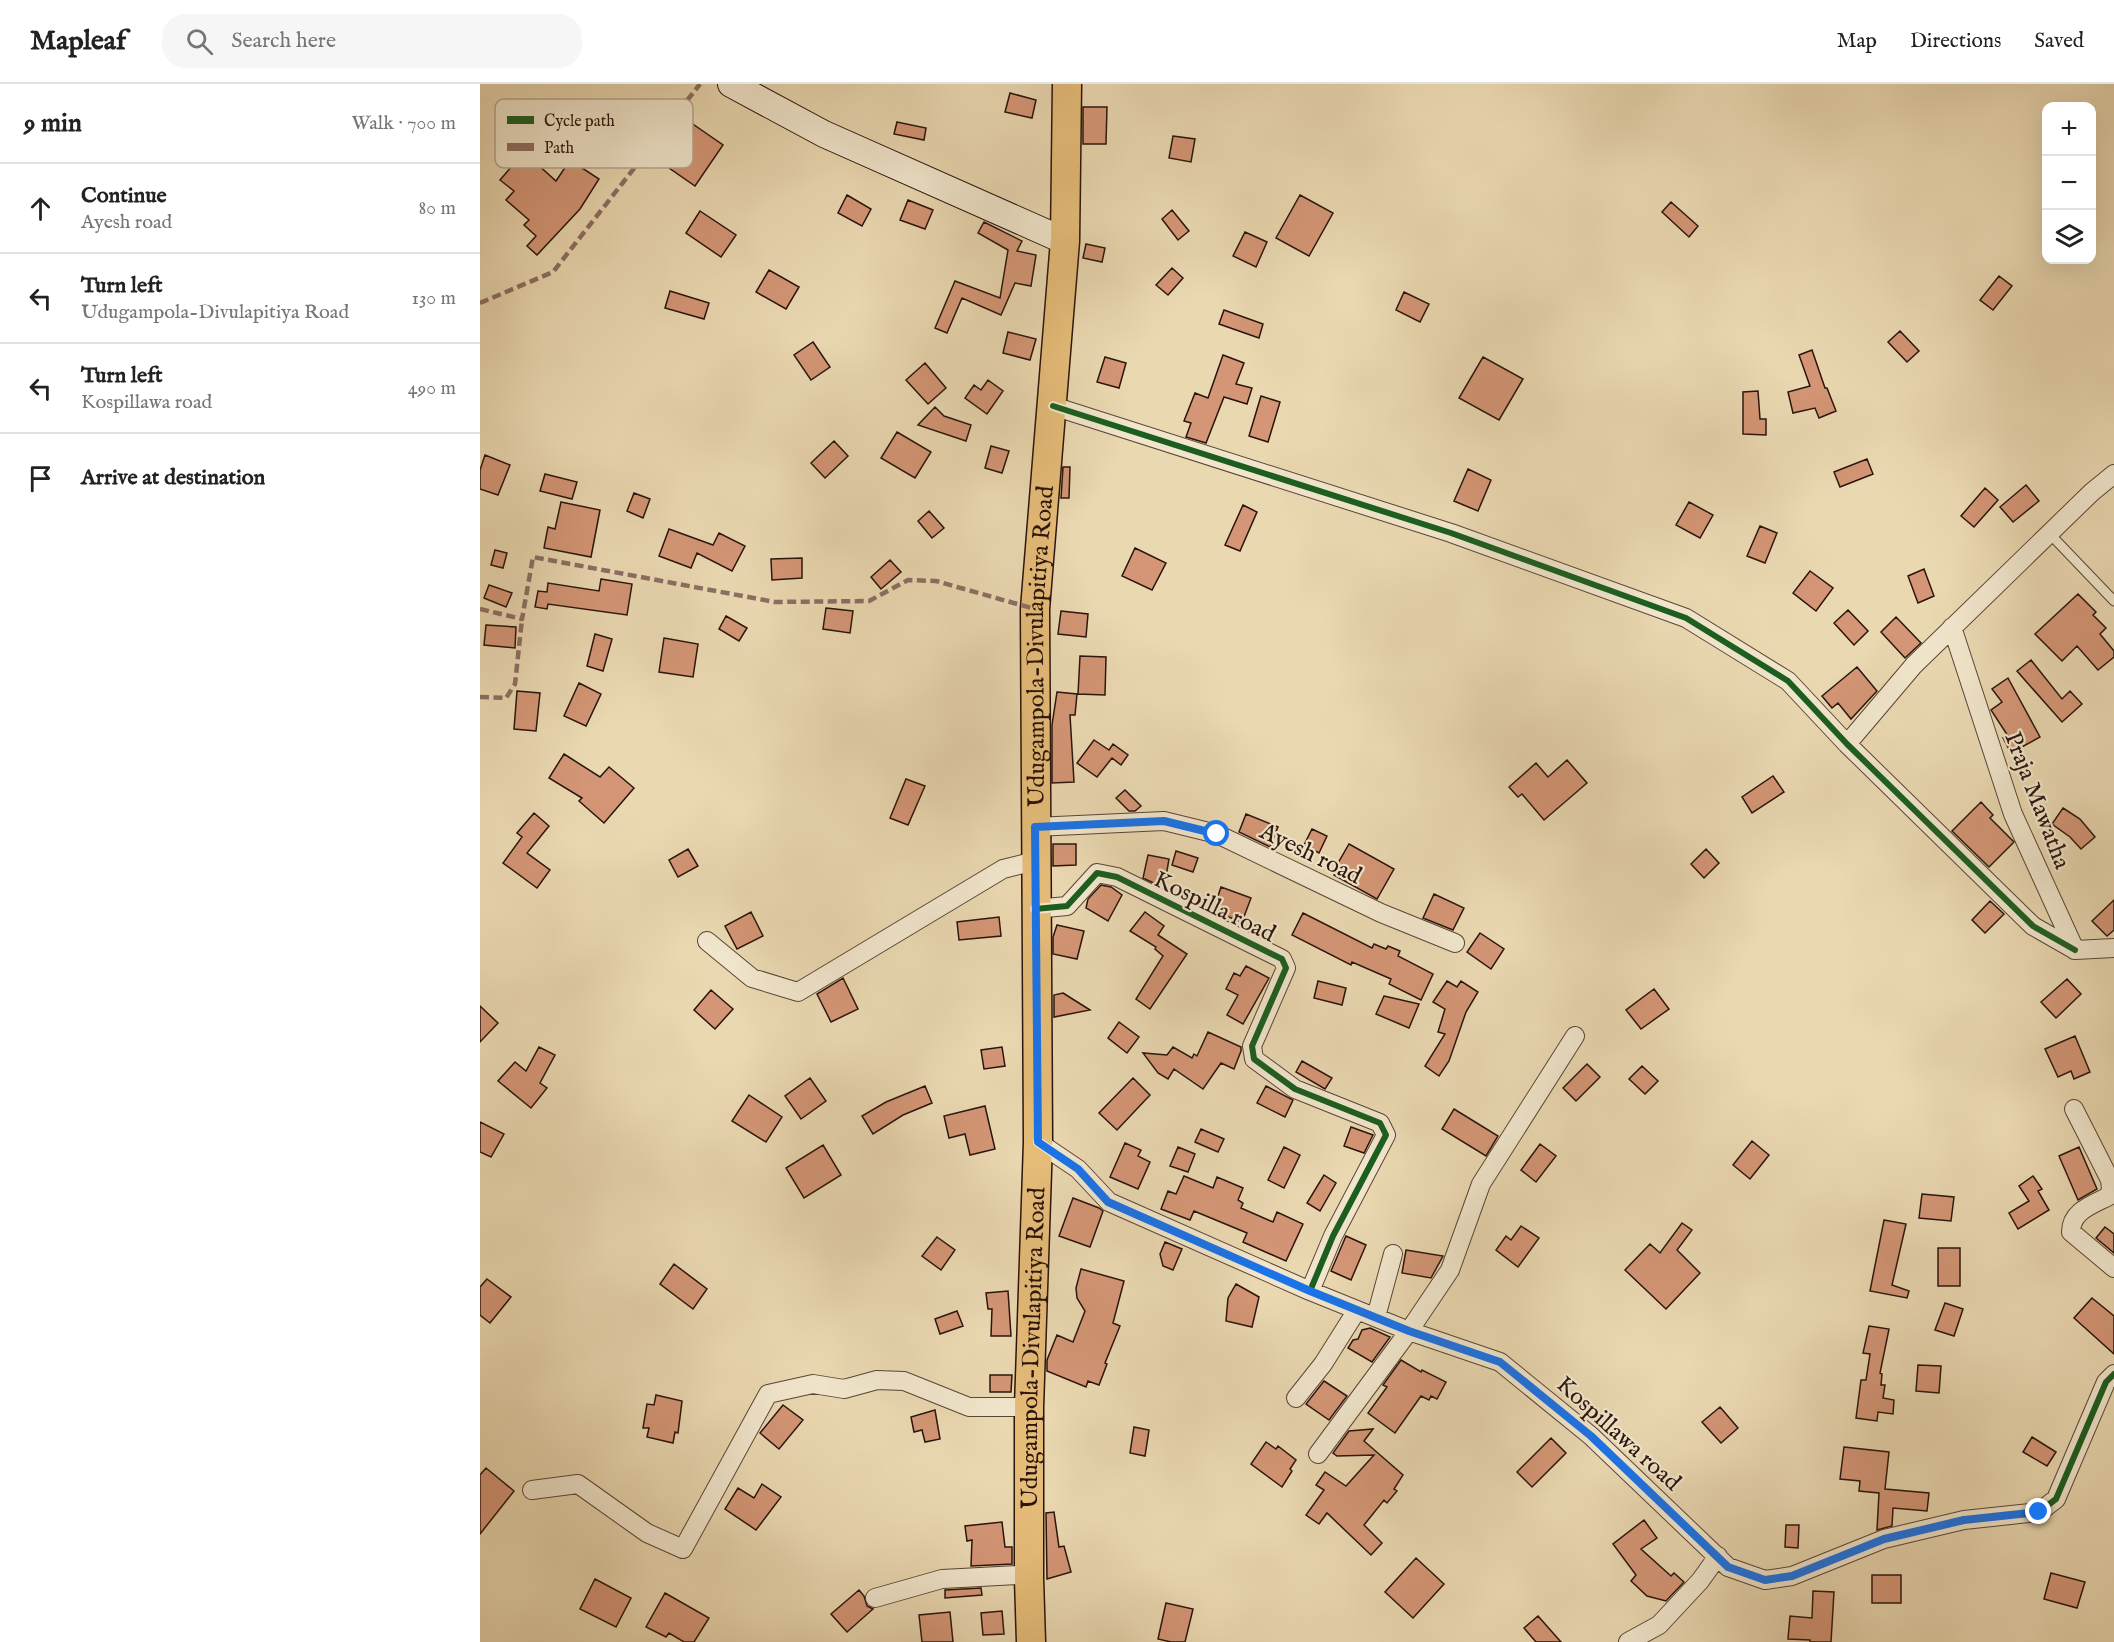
<!DOCTYPE html>
<html lang="en">
<head>
<meta charset="utf-8">
<style>
	:root { --surface:#fff; --page:#f6f6f6; --text:#222; --muted:#767676; --line:#e0e0e0 }
	body { margin:0; font-family:"IM FELL English",serif; background:var(--page); color:var(--text) }
	.controls { position:absolute; right:18px; top:18px; display:grid; overflow:hidden; border-radius:12px; box-shadow:0 6px 24px #0002 }
	.controls button { width:54px; height:54px; display:grid; place-items:center; padding:0; border:0; border-bottom:2px solid var(--line); background:var(--surface); color:var(--text); font:30px sans-serif }
	.stop { position:absolute; width:18px; height:18px; margin:-14px; border:4px solid #1a73e8; border-radius:50%; background:#fff }
	.stop.end { background:#1a73e8; border-color:#fff; box-shadow:0 2px 6px #0008 }
	.list { margin:0; padding:0; list-style:none }
	h2 { display:flex; justify-content:space-between; align-items:center; height:78px; margin:0; padding:0 24px; font-size:26px }
	h2 small { font-size:20px; font-weight:400; color:var(--muted) }
	.list li { display:grid; grid-template-columns:39px 1fr auto; gap:18px; align-items:center; box-sizing:border-box; height:90px; padding:0 24px; border-top:2px solid var(--line) }
	.list b { display:block; font-size:22px; white-space:nowrap }
	.list p { margin:0; font-size:20px; white-space:nowrap; color:var(--muted) }
	.list em { font-size:20px; font-style:normal; color:var(--muted) }
	.icon { flex:none; width:33px; height:33px; fill:none; stroke:currentColor; stroke-width:2; stroke-linecap:round; stroke-linejoin:round }
	.map { position:relative; flex:none; width:1634px; height:1558px; overflow:hidden }
	header { display:flex; align-items:center; gap:36px; box-sizing:border-box; height:84px; padding:0 30px; background:var(--surface); border-bottom:2px solid var(--line) }
	header strong { font-size:28px }
	nav { display:flex; gap:33px; margin-inline-start:auto; font-size:21px }
	.search { width:420px; height:54px; background:var(--page); display:flex; align-items:center; gap:15px; box-sizing:border-box; padding:0 21px; border-radius:24px; color:var(--muted); font-size:22px }
	main { display:flex }
	aside { flex:1; background:var(--surface) }
	.map>svg:first-child { display:block }
</style>
</head>
<body>
<header>
<strong>Mapleaf</strong>
<div class="search"><svg class="icon" aria-label="search" viewBox="0 0 24 24"><circle cx="10" cy="10" r="6"/><path d="M15 15l6 6"/></svg>Search here</div>
<nav><a>Map</a><a>Directions</a><a>Saved</a></nav>
</header>
<main>
<aside>
<h2>9 min<small>Walk · 700 m</small></h2>
<ul class="list">
<li><svg class="icon" aria-label="ahead" viewBox="0 0 24 24"><path d="M12 20V5M6 11l6-6 6 6"/></svg><div><b>Continue</b><p>Ayesh road</p></div><em>80 m</em></li>
<li><svg class="icon" aria-label="left" viewBox="0 0 24 24"><path d="M17 20v-9H6M10 6l-5 5 5 5"/></svg><div><b>Turn left</b><p>Udugampola-Divulapitiya Road</p></div><em>130 m</em></li>
<li><svg class="icon" aria-label="left" viewBox="0 0 24 24"><path d="M17 20v-9H6M10 6l-5 5 5 5"/></svg><div><b>Turn left</b><p>Kospillawa road</p></div><em>490 m</em></li>
<li><svg class="icon" aria-label="arrive" viewBox="0 0 24 24"><path d="M6 21V4h12l-3 4 3 4H6"/></svg><div><b>Arrive at destination</b></div></li>
</ul>
</aside>
<div class="map">
<svg width="1634" height="1558" viewBox="0 0 1634 1558">
	<rect width="100%" height="100%" fill="#ead8b1"/>
	<filter id="stains"><feTurbulence type="fractalNoise" baseFrequency=".00333" numOctaves="4"/><feColorMatrix values="0 0 0 0 .2 0 0 0 0 .09 0 0 0 0 .02 0 0 0 .5 -.17"/></filter>
	<radialGradient id="worn" r=".72"><stop offset=".6" stop-color="#630" stop-opacity="0"/><stop offset="1" stop-color="#630" stop-opacity=".3"/></radialGradient>
	<!-- building -->
	<path fill="#d49676" stroke="#2a140c" stroke-width="1.5" d="M530 9 556 16 552 34 525 28Z
		M603 23H627L626 60H603Z
		M207 36 243 61 215 102 179 77Z
		M417 38 446 44 444 56 414 50Z
		M693 52 715 55 711 78 689 74Z
		M44 68 76 97 90 76 119 95 100 125 57 171 47 162 56 152 44 141 49 136 26 116 34 107 20 96Z
		M367 111 391 125 382 142 358 129Z
		M820 111 853 129 829 172 796 154Z
		M428 116 453 126 445 145 420 136Z
		M1191 118 1218 142 1209 153 1182 128Z
		M692 126 709 147 698 156 682 135Z
		M220 127 256 151 241 173 206 149Z
		M504 138 542 157 537 167 556 171 551 202 535 199 521 231 482 214 467 249 455 244 475 197 520 214 528 166 498 149Z
		M765 148 787 158 776 183 753 172Z
		M606 160 625 164 622 178 603 174Z
		M692 184 703 194 688 211 676 201Z
		M289 186 319 203 306 225 276 208Z
		M1519 192 1532 202 1513 226 1500 216Z
		M190 207 229 219 224 235 185 224Z
		M924 208 949 220 940 238 916 226Z
		M744 226 783 240 779 254 739 240Z
		M1420 247 1439 267 1427 278 1408 258Z
		M528 248 556 255 550 276 523 269Z
		M333 258 350 283 331 296 314 271Z
		M1332 266 1345 304H1347L1356 327 1339 334 1335 324 1313 329 1308 308 1330 302 1319 271Z
		M743 271 764 279 756 300 772 304 767 320 744 313 726 359 706 353 711 339 704 337 715 309 728 314Z
		M625 273 646 279 639 304 617 298Z
		M1003 273 1043 295 1019 336 979 314Z
		M445 279 466 304 448 320 426 296Z
		M508 296 523 307 507 330 485 314 494 301 501 306Z
		M1278 307 1280 335H1286V351L1263 350V308Z
		M781 312 800 318 788 358 769 352Z
		M455 323 464 332 491 341 486 357 438 341Z
		M417 348 451 368 435 394 401 374Z
		M354 357 368 372 345 394 331 379Z
		M511 362 529 367 522 389 505 384Z
		M5 371 30 381 18 411 0 405V386Z
		M1387 375 1393 390 1360 403 1354 388Z
		M583 383H590L589 414H581Z
		M988 385 1011 396 998 427 974 417Z
		M65 390 97 398 92 415 60 407Z
		M1546 401 1559 417 1533 438 1520 423Z
		M1505 404 1518 416 1494 443 1481 432Z
		M154 409 170 415 163 434 147 427Z
		M81 418 120 426 111 473 64 464 68 443 75 445Z
		M1209 418 1233 431 1220 454 1196 441Z
		M763 421 777 428 760 467 745 461Z
		M449 427 464 444 452 454 438 437Z
		M1280 442 1297 449 1285 479 1267 472Z
		M189 445 233 461 239 449 265 462 252 487 217 469 211 484 179 472Z
		M655 464 686 479 672 506 642 492Z
		M15 466 27 469 23 484 11 481Z
		M322 474V494L292 496 291 475Z
		M410 476 421 488 401 505 391 493Z
		M1444 485 1454 512 1438 519 1428 492Z
		M1330 487 1353 504 1336 527 1313 509Z
		M121 495 152 500 147 531 68 520 67 525 55 523 58 507 67 508 68 499 119 507Z
		M9 501 32 509 26 523 4 514Z
		M1598 510 1616 528 1613 531 1626 544 1620 550 1634 567V573L1618 586 1597 562 1582 577 1555 550Z
		M346 524 373 527 370 549 343 545Z
		M1368 526 1388 547 1374 561 1354 539Z
		M581 527 608 530 606 553 578 550Z
		M246 532 267 544 259 557 239 545Z
		M1416 533 1441 559 1425 574 1401 548Z
		M6 541 36 543 35 564 4 561Z
		M115 550 132 555 123 587 107 582Z
		M184 554 218 560 213 593 179 588Z
		M600 572 626 573 625 611 598 610Z
		M1551 576 1582 615 1590 607 1602 620 1582 638 1537 587Z
		M1377 583 1397 607 1371 635 1358 619 1352 624 1342 612Z
		M1528 594 1560 653 1531 669 1523 654 1528 652 1511 626 1522 618 1512 605Z
		M99 599 121 610 106 642 84 632Z
		M37 607 60 609 56 647 34 645Z
		M577 608 597 610 595 631H590L594 698 572 699V641Z
		M614 656 629 666 633 660 648 671 641 681 632 674 617 693 597 679Z
		M84 670 120 693 129 683 154 704 124 739 99 717 102 714 69 694Z
		M1087 676 1107 699 1064 736 1042 710 1038 713 1029 703 1056 679 1068 693Z
		M1293 692 1304 708 1272 729 1262 713Z
		M426 695 445 702 428 741 410 734Z
		M645 706 661 722 655 727H649L636 714Z
		M1501 718 1513 731 1510 734 1534 758 1509 783 1472 747Z
		M1583 724 1600 735 1615 753 1601 765 1590 753 1572 740Z
		M54 729 69 742 47 769 70 786 57 804 23 779 42 753 37 749Z
		M766 730 798 743 790 763 759 748Z
		M832 745 847 752 839 769 824 761Z
		M573 760H596V781L573 782Z
		M869 760 914 785 897 815 854 791V786Z
		M208 765 218 782 198 793 189 776Z
		M1226 765 1239 779 1224 794 1211 780Z
		M696 767 718 774 713 788 692 781Z
		M668 771 689 775 684 804 663 794Z
		M621 801 631 803 642 811 628 837 606 824 608 815Z
		M741 803 771 814 762 838 733 827Z
		M954 810 984 824 973 846 943 834Z
		M1634 816V846L1627 852 1612 837Z
		M1510 817 1524 830 1505 849 1492 836Z
		M271 828 283 852 257 865 245 842Z
		M665 828 684 842 678 851 707 870 670 925 656 915 683 872 675 865 676 863 650 847Z
		M823 829 892 864 894 860 906 865 908 862 920 867 918 872 953 890 941 916 909 900 911 895 872 878 871 881 812 851Z
		M519 833 521 852 479 856 477 838Z
		M577 841 604 847 597 875 573 870V853Z
		M1000 849 1024 865 1011 885 987 868Z
		M766 882 789 894 763 940 747 931 758 911 746 905 754 889 760 892Z
		M363 894 378 925 351 938 337 910Z
		M1587 895 1601 910 1576 934 1561 918Z
		M838 897 866 904 862 921 834 914Z
		M967 897 977 903 981 897 998 908 986 928 969 977 959 992 945 982 965 950 958 948 965 925 953 918Z
		M1174 905 1189 925 1161 945 1146 926Z
		M231 906 253 925 235 945 214 926Z
		M583 909 610 926 574 933V911Z
		M904 912 939 920 929 944 896 930Z
		M0 922 18 939 0 958Z
		M639 938 659 953 647 969 628 954Z
		M728 948 761 963V967L754 985 741 979 723 1005 694 985 688 995 678 989 663 969 687 971 693 963 712 974 714 970 717 972Z
		M1595 952 1610 988 1594 995 1591 987 1578 993 1565 965Z
		M59 963 75 971 60 999 67 1004 51 1024 18 997 35 978 46 987Z
		M522 963 525 982 504 985 501 966Z
		M822 977 852 994 845 1005 816 988Z
		M1107 980 1120 993 1096 1017 1083 1004Z
		M1162 982 1178 997 1165 1010 1149 995Z
		M330 994 346 1017 321 1035 305 1012Z
		M653 994 670 1011 637 1046 619 1029Z
		M445 1002 452 1019 423 1031 393 1050 382 1032 406 1018Z
		M786 1002 813 1016 805 1033 777 1019Z
		M269 1011 302 1033 286 1058 252 1037Z
		M505 1022 515 1065 490 1071 485 1050 469 1054 464 1032Z
		M974 1025 1018 1052 1006 1072 962 1045Z
		M0 1038 24 1050 11 1073 0 1068Z
		M871 1043 893 1051 884 1069 864 1062Z
		M721 1045 744 1055 738 1068 715 1058Z
		M1272 1057 1289 1071 1270 1095 1253 1081Z
		M645 1059 661 1066 658 1072 670 1078 658 1105 630 1093Z
		M1060 1060 1076 1072 1056 1098 1041 1086Z
		M343 1061 361 1091 324 1114 306 1084Z
		M698 1063 715 1070 708 1088 690 1082Z
		M804 1063 820 1071 804 1104 788 1096Z
		M1599 1063 1617 1105 1598 1116 1579 1072Z
		M844 1091 856 1099 840 1127 827 1119Z
		M704 1092 733 1104 737 1093 763 1104 758 1116 763 1119 761 1124 793 1138 797 1128 823 1140 806 1177 763 1158 767 1149 714 1127 710 1136 681 1125 688 1107 696 1110Z
		M1553 1092 1562 1105 1558 1107 1569 1126 1538 1145 1529 1129 1549 1117 1539 1102Z
		M1442 1110 1474 1113 1471 1137 1439 1134Z
		M593 1114 619 1124 623 1127 610 1163 579 1152Z
		M1404 1136 1426 1140 1412 1201 1429 1207 1427 1214 1390 1207Z
		M1202 1139 1212 1146 1197 1166 1220 1189 1186 1225 1145 1186 1170 1160 1180 1169Z
		M1041 1142 1059 1154 1038 1183 1016 1166 1026 1152 1031 1156Z
		M1625 1143 1634 1150V1169L1616 1154Z
		M866 1152 886 1161 871 1196 851 1187Z
		M457 1153 475 1166 461 1186 442 1172Z
		M685 1158 702 1165 693 1186 683 1182 680 1170Z
		M1458 1164H1480V1202H1458Z
		M926 1166 963 1172 951 1194 922 1189Z
		M194 1180 227 1205 213 1225 180 1200Z
		M601 1185 644 1197 633 1239 640 1242 625 1279 627 1280 619 1301 608 1297 606 1303 567 1287V1276L577 1251 593 1258 605 1227 597 1214 596 1204Z
		M7 1195 31 1213 10 1239 0 1231V1203Z
		M756 1200 779 1213 772 1243 746 1237 748 1214Z
		M528 1207 531 1252H511L512 1225H508L506 1209Z
		M1612 1214 1634 1232V1270L1594 1234Z
		M1465 1219 1483 1225 1474 1252 1455 1246Z
		M477 1227 483 1242 460 1250 455 1235Z
		M1389 1242 1409 1245 1400 1289 1402 1290 1401 1301H1405L1403 1314 1414 1316 1413 1330 1398 1328 1397 1337 1376 1334 1381 1296H1386L1390 1270 1383 1269Z
		M890 1244 910 1253 892 1278 868 1264 873 1256 878 1255 882 1246Z
		M921 1276 941 1288 942 1286 966 1298 957 1315 951 1312 949 1316 941 1312 915 1349 888 1329 907 1303 903 1301Z
		M1438 1281 1461 1282 1459 1309 1436 1307Z
		M510 1291H532L531 1308H510Z
		M844 1297 867 1312 849 1336 826 1320Z
		M176 1311 202 1317 198 1349 195 1348 193 1359 167 1353 169 1344H163L167 1320 174 1321Z
		M303 1321 323 1336 299 1365 280 1349Z
		M1240 1323 1258 1344 1241 1359 1222 1338Z
		M455 1326 460 1355 445 1358 442 1346 434 1348 431 1333Z
		M654 1343 669 1346 665 1372 650 1369Z
		M893 1345 884 1357 923 1391 914 1405 917 1407 907 1419 904 1416 884 1441 902 1459 891 1471 847 1429 839 1440 826 1431 844 1406 836 1401 845 1388 866 1402 894 1371 857 1372 853 1369 869 1347Z
		M1552 1353 1576 1368 1567 1382 1543 1368Z
		M1071 1354 1086 1369 1052 1403 1037 1388Z
		M786 1358 796 1365 798 1362 816 1376 810 1385 812 1387 802 1403 771 1380Z
		M1364 1363 1409 1368 1405 1405 1449 1409 1447 1427 1413 1424 1412 1442 1397 1446 1399 1409 1379 1407 1380 1397 1360 1395Z
		M6 1384 34 1407 0 1450V1391Z
		M282 1400 301 1413 276 1446 245 1425 258 1404 274 1414Z
		M574 1428 579 1463 584 1462 591 1488 567 1495 566 1429Z
		M1164 1436 1177 1454 1161 1465 1191 1492 1194 1489 1204 1498 1186 1517 1167 1512 1151 1497 1156 1491 1133 1460Z
		M522 1438 525 1463H532V1480L491 1482 492 1456 487 1457 485 1442Z
		M1306 1441H1319L1318 1464 1305 1463Z
		M936 1474 964 1500 933 1534 905 1508Z
		M1571 1489 1605 1498 1597 1524 1564 1515Z
		M1392 1491H1421V1519H1392Z
		M115 1495 151 1514 136 1543 100 1525Z
		M501 1504 502 1511 465 1514V1506Z
		M379 1506 384 1512 387 1522 393 1525 367 1548 351 1530Z
		M1333 1507 1354 1508 1351 1558H1330V1556L1308 1555 1310 1532 1332 1534Z
		M185 1509 229 1534 214 1558H204L189 1549 186 1553 166 1543Z
		M686 1519 713 1525 705 1558H691L678 1555Z
		M522 1527 524 1550 503 1551 501 1529Z
		M470 1528 473 1558H442L439 1531Z
		M1058 1532 1081 1558H1056L1044 1544Z"/>
	<g fill="none" stroke-linecap="round" stroke-linejoin="round">
		<!-- lane casing -->
		<g stroke="#5a4535" stroke-width="11">
			<path id="lane" d="M1569 449 1634 517"/>
		</g>
		<!-- street casing -->
		<g stroke="#5a4535" stroke-width="20">
			<path id="street" d="M573 322 971 449 1206 534 1308 597 1367 660 1553 842 1595 866
				M1472 543 1533 730 1595 866 1634 864
				M1367 660 1434 581 1612 408 1634 390
				M555 743 684 737 737 750 901 829 975 859
				M555 825 587 822 617 789 637 793 802 875 806 884 772 962 774 975 815 1005 900 1039 906 1051 853 1152 830 1207
				M227 857 272 894 318 908 523 785 555 777
				M1594 1025 1630 1096 1631 1105 1629 1112C1612 1121 1591 1127 1591 1148L1634 1184
				M558 1058 598 1085 629 1118 830 1207 929 1247 1020 1278 1111 1352 1248 1483 1285 1496 1312 1492 1404 1455 1484 1436 1559 1428 1576 1415 1626 1298 1634 1290
				M896 1233 913 1170
				M816 1314 843 1280 877 1226
				M838 1370 929 1247 970 1186 1001 1100 1095 952
				M52 1406 98 1400 167 1449 203 1465 288 1310 333 1300 364 1305 397 1296 424 1297 489 1323H549
				M395 1514 462 1495 538 1491 549 1495
				M1148 1558 1179 1541 1220 1497 1238 1472"/>
		</g>
		<!-- secondary casing -->
		<g stroke="#2a140c" stroke-width="28">
			<path id="secondary" d="M251 0 344 50 585 157"/>
		</g>
		<!-- primary casing -->
		<g stroke="#2a140c" stroke-width="31">
			<g id="primary">
				<path id="s1" d="M551 1558 549 1495V1323L558 1058 555 525 585 157 587 0"/>
			</g>
		</g>
		<!-- lane -->
		<use href="#lane" stroke="#f1e6cc" stroke-width="9"/>
		<!-- street -->
		<use href="#street" stroke="#f1e6cc" stroke-width="18"/>
		<!-- secondary -->
		<use href="#secondary" stroke="#f1e6cc" stroke-width="26"/>
		<!-- primary -->
		<use href="#primary" stroke="#e5bc78" stroke-width="28"/>
		<!-- quiet -->
		<path stroke="#8d6e63" stroke-width="4.5" stroke-dasharray="9 4.5" stroke-linecap="butt" d="M0 219 73 188 220 0
			M0 525 42 535 53 473 295 518 389 517 428 496 456 497 555 525
			M0 613 26 614 35 600 42 535"/>
		<!-- cycleway casing -->
		<g stroke="#f1e6cc" stroke-width="10">
			<path id="cycleway" d="M573 322 971 449 1206 534 1308 597 1367 660 1553 842 1595 866
				M555 825 587 822 617 789 637 793 802 875 806 884 772 962 774 975 815 1005 900 1039 906 1051 853 1152 830 1207
				M558 1058 598 1085 629 1118 830 1207 929 1247 1020 1278 1111 1352 1248 1483 1285 1496 1312 1492 1404 1455 1484 1436 1559 1428 1576 1415 1626 1298 1634 1290"/>
		</g>
		<!-- cycleway -->
		<use href="#cycleway" stroke="#1b5e20" stroke-width="6"/>
	</g>
	<g fill="none" stroke-linecap="round" stroke-linejoin="round">
		<!-- route -->
		<path stroke="#1a73e8" stroke-width="8" d="M737 750 684 737 555 743 558 1058 598 1085 628 1118 830 1207 929 1247 1020 1278 1111 1352 1248 1483 1285 1496 1312 1492 1404 1455 1484 1436 1559 1428"/>
	</g>
	<g text-anchor="middle" stroke-width="4.5" stroke-linejoin="round" paint-order="stroke">
		<!-- street labels -->
		<g font-size="24" fill="#2a140c" stroke="#f1e6cc">
			<text dy="8" stroke="none"><textPath href="#s1" startOffset="996">Udugampola-Divulapitiya Road</textPath></text>
			<text transform="translate(1558 716) rotate(69)" y="8">Praja Mawatha</text>
			<text transform="translate(831 769) rotate(26)" y="8">Ayesh road</text>
			<text transform="translate(735 822) rotate(26)" y="8">Kospilla road</text>
			<text dy="8" stroke="none"><textPath href="#s1" startOffset="294">Udugampola-Divulapitiya Road</textPath></text>
			<text transform="translate(1139 1349) rotate(42)" y="8">Kospillawa road</text>
		</g>
	</g>
	<!-- legend -->
	<rect x="15" y="15" width="198" height="69" rx="9" fill="#f1e6cc" stroke="#b5a792" stroke-width="1.5"/>
	<rect x="27" y="32" width="27" height="8" fill="#1b5e20"/>
	<rect x="27" y="59" width="27" height="8" fill="#8d6e63"/>
	<g font-size="16" fill="#2a140c">
		<text x="64" y="42">Cycle path</text>
		<text x="64" y="69">Path</text>
	</g>
	<rect width="100%" height="100%" filter="url(#stains)"/>
	<rect width="100%" height="100%" fill="url(#worn)"/>
</svg>
<div class="controls">
<button>+</button>
<button>−</button>
<button><svg class="icon" aria-label="layers" viewBox="0 0 24 24"><path d="M12 4l9 5-9 5-9-5zM3 14l9 5 9-5"/></svg></button>
</div>
<div class="stop" style="left:737px;top:750px"></div>
<div class="stop end" style="left:1559px;top:1428px"></div>
</div>
</main>
</body>
</html>
